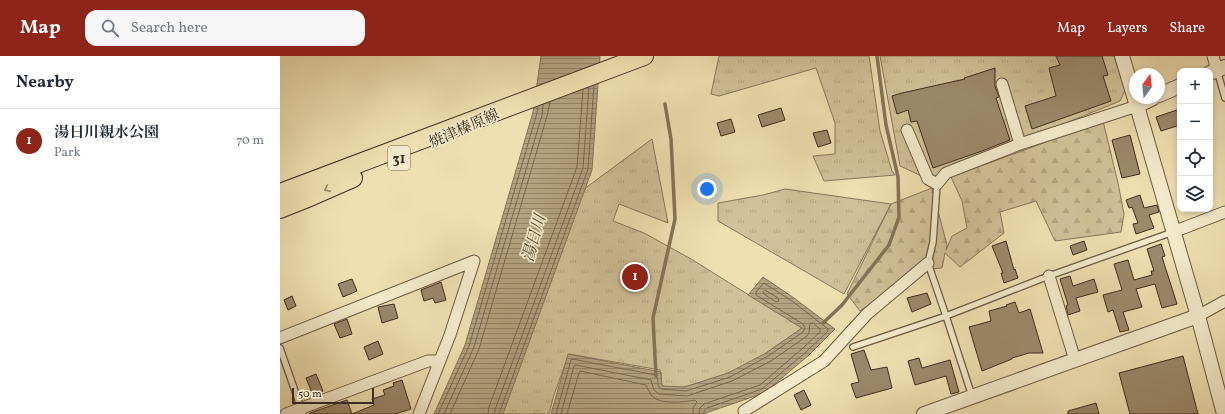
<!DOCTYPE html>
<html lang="en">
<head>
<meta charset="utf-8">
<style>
	:root { --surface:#fff; --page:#f6f6f7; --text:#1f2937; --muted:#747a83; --line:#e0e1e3; --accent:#8f2418 }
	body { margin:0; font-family:Vollkorn,"Noto Serif JP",serif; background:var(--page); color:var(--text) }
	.controls { position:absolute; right:12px; top:12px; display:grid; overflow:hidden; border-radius:8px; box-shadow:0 2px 6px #0003 }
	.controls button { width:36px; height:36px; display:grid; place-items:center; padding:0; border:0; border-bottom:1px solid var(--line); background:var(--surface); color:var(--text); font:20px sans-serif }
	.compass { position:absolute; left:849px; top:12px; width:36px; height:36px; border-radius:50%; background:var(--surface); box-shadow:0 2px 6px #0003; rotate:15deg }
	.scale { position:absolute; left:12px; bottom:10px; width:82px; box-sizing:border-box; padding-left:4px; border:2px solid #402b20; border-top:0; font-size:11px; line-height:14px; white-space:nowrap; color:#402b20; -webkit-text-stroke:3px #f5ebcc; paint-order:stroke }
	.you { position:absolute; left:427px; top:133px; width:14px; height:14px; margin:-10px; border:3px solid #fff; border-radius:50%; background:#1a73e8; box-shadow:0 0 0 6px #1a73e833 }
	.badge { display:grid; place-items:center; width:26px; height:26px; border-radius:50%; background:var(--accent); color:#fff; font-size:13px; font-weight:700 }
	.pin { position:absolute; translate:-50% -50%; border:2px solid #fff; box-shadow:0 1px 4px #0006 }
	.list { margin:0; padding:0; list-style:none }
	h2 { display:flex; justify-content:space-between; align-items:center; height:52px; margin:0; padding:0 16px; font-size:17px }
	h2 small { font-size:13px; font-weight:400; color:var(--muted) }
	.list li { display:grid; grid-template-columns:26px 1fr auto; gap:12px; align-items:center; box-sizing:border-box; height:64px; padding:0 16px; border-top:1px solid var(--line) }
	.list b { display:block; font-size:15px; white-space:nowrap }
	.list p { margin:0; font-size:13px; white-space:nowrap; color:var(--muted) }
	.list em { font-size:13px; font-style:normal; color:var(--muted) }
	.icon { flex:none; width:22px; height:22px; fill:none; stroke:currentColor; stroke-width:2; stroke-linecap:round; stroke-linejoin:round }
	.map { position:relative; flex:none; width:945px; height:358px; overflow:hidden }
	header { display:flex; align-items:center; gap:24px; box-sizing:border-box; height:56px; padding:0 20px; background:var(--accent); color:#fff }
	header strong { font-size:19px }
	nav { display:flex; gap:22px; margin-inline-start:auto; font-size:14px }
	.search { width:280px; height:36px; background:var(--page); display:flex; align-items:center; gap:10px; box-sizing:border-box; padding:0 14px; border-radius:12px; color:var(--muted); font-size:15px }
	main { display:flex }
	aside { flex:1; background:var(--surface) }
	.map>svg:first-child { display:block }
</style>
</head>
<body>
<header>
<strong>Map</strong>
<div class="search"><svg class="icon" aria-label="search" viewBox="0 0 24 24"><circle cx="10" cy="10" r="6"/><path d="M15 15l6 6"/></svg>Search here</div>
<nav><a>Map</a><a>Layers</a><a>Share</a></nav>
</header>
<main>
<aside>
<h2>Nearby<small></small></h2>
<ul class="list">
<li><span class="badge">1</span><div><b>湯日川親水公園</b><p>Park</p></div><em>70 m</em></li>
</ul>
</aside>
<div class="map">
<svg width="945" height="358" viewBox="0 0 945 358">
	<defs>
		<pattern id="grass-tufts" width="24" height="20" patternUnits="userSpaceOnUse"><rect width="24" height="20" fill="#d1c198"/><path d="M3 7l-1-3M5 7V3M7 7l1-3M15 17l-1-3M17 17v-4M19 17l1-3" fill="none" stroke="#b4a683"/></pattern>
		<pattern id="forest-firs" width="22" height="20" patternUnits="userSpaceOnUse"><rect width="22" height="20" fill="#d1c198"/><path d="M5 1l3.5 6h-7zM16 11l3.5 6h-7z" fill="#b4a683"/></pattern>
		<pattern id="water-rules" width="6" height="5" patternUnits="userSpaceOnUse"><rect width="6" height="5" fill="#b4a280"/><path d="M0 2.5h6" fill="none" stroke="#948468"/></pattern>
	</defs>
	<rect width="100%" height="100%" fill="#efe0b1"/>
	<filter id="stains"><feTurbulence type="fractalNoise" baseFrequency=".005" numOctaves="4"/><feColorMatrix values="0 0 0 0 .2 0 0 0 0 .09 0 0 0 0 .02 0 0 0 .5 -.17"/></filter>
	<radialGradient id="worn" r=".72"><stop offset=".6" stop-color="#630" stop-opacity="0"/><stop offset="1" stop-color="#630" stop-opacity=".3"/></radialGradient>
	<!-- grass -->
	<path fill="url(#grass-tufts)" stroke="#88765c" d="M439 0H589L600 75 612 115 615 119 544 125 533 100 555 98V67L536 12 439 40 431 38Z
		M600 0H834L845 34 840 45 648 123 620 110Z
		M372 83 388 167 339 148 333 165 364 177 411 203 522 272 463 313 398 333 382 330 380 314 289 298 274 339 269 358H221L300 136Z
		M505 133 611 148 564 238 438 165V147L483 139Z"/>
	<!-- forest -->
	<path fill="url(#forest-firs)" stroke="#88765c" d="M823 65 838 127 844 158 841 176 775 185 756 145 720 156 724 177 680 211 665 197 662 212 639 214 580 255 567 238 611 148 652 132 667 189 666 194 672 180 687 172 682 145 671 121Z"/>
	<!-- water -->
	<path fill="url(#water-rules)" stroke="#86725a" d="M261 0H320L312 114 223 358H154L185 289 253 56Z
		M483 221 514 242 555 273 529 299 484 337 423 358H271L288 298 381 316 382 330 405 331 448 317 486 297 522 272 468 239Z"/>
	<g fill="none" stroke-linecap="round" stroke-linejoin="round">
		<!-- shore -->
		<path stroke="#7a6650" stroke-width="1" d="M485 234 498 242 499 245 496 246 484 238 483 236Z
			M158 358 189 290 257 57 258 51
			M164 358 194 291 262 59 263 49
			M170 358 199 293 267 60 270 46
			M208 358 209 351 297 111 303 34
			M214 358 215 354 303 112 309 31
			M219 358 308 113 314 29
			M276 358 291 304 292 303 376 319C379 323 376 330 381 333L406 335 450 321 488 300 523 276 525 272 523 268 476 239V236L484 227 512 245 548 273V275L526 296 482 333 427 352 424 355V358
			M281 358 294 310 296 309 371 324 374 334 379 338 407 340 452 325 491 305 527 280C531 275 528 270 531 267H533L540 273V276L523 292 480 329 424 348 420 352 419 358
			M287 358 299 317 300 315 366 329C368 333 369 337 372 340 380 349 404 346 415 344L417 346 413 352V358"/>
		<!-- stream -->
		<path stroke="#86725a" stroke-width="3.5" d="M543 267 562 249 609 189 619 161 618 121 606 69 597 0
			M376 320 373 262 395 163 391 83 385 48"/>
	</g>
	<!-- building -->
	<path fill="#9b896b" stroke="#402b20" d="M776 0H822L828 19 823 20 831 45 752 73 745 50 776 40 769 12 780 9Z
		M715 12V30L719 41 716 42 730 84 702 95 653 112 637 65 631 66 628 54 617 58 612 40 622 37 685 23 684 22Z
		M501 52 505 64 482 71 478 59Z
		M900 53V69L881 75 876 61Z
		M451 63 455 76 441 80 437 67Z
		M547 74 551 87 538 91 533 77Z
		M850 79 860 118 842 122 832 84Z
		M860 139 864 152 877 149 879 156 869 159 874 172 856 178 853 168 858 167 852 151 849 152 846 144Z
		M726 185 734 214 735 213 738 222 724 227 721 217H723L712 190Z
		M804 185 807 194 793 199 790 190Z
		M881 188 885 200 882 201 897 248 882 252 875 228 856 233 862 251 843 256 849 274 840 276 833 254 828 256 823 239 842 234 834 208 848 204 854 224 872 219 871 215H874L867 193Z
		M790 220 793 230 814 223 818 236 796 242 800 255 788 259 786 250 788 249 780 223Z
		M72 223 77 235 63 241 58 228Z
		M161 226 166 244 155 247 153 242 144 245 141 234Z
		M647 237 651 248 632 256 627 242Z
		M12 240 16 250 8 254 4 244Z
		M735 246 739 257 750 253 763 297H749L732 302V303L702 315 689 271 711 265 709 255 727 250 726 249Z
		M114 248 118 262 102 267 98 251Z
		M67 263 72 278 60 282 54 268Z
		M98 285 103 298 89 304 84 291Z
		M584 294 591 314 607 311 612 332 576 342 571 328 579 326 571 298Z
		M903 300 918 358H850L839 317Z
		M639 302 642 312 670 304 679 336 671 338 666 320 635 329 628 305Z
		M36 318 43 335 33 339 26 322Z
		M122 324 131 353 115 358H72L94 349 92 343 105 339 103 334 114 330 113 327Z
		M524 334 531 349 521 354 514 339Z
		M67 344 72 358H30V357Z
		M816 347 819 358H788V355Z"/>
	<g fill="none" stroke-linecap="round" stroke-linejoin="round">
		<!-- service casing -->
		<g stroke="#6c5844" stroke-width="8">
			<path id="service" d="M937 14 945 42
				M657 128 653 186 648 207 666 260 766 221 893 176
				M573 291 666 260 692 340
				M0 292 23 358"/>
		</g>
		<!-- minor casing -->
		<g stroke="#6c5844" stroke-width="13">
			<path id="minor" d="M933 0 937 14
				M722 28 740 88
				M627 74 648 123 657 128 666 117 740 88 857 50
				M893 176 945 156
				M769 220 795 304
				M918 260 945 245
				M0 282 194 205 170 279 139 358
				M464 355 544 305 587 258 648 207
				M6 358 148 305H160"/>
		</g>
		<!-- tertiary casing -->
		<g stroke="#6c5844" stroke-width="16">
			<path id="tertiary" d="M842 0 857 50
				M930 17 945 11
				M879 39 900 30
				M873 42 857 50 918 260 944 358
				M644 358 918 260"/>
		</g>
		<!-- primary casing -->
		<g stroke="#402b20" stroke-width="20">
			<path id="primary" d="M0 137 364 0
				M0 153 25 143 73 122"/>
		</g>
		<!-- service -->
		<use href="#service" stroke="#f5ebcc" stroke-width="5.5"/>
		<!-- minor -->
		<use href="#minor" stroke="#f5ebcc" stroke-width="11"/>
		<!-- tertiary -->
		<use href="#tertiary" stroke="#f5ebcc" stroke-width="14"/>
		<!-- primary -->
		<use href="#primary" stroke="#efe0b1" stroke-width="18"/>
	</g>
	<!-- one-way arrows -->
	<defs><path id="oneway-chevron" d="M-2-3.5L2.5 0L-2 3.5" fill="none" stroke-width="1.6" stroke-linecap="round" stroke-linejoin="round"/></defs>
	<use stroke="#988668" href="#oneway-chevron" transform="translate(47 133) rotate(156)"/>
	<g text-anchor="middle" stroke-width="3.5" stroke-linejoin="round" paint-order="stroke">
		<!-- shield labels -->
		<rect fill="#f5ebcc" stroke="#766554" stroke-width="1" x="108" y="90" width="22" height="24" rx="3"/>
		<g font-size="14" font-weight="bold" fill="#402b20">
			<text x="119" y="107">31</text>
		</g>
		<!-- street labels -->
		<g font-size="15" fill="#402b20" stroke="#f5ebcc">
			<text transform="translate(184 72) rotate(-24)" y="5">焼津榛原線</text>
		</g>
		<!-- water labels -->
		<g font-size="16" font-style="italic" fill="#5d4938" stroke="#f5ebcc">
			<text transform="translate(253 182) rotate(-74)" y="6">湯日川</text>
		</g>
	</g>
	<rect width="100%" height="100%" filter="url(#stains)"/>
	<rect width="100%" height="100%" fill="url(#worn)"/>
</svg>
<div class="controls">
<button>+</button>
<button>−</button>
<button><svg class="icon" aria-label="locate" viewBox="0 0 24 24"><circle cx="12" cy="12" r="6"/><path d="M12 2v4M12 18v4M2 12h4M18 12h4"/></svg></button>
<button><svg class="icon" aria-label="layers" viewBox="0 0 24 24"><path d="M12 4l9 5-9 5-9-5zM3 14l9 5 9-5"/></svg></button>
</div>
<svg class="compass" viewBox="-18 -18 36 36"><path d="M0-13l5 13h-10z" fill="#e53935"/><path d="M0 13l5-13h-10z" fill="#747a83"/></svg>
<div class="scale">50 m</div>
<div class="you"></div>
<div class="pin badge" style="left:355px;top:221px">1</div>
</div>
</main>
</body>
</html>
